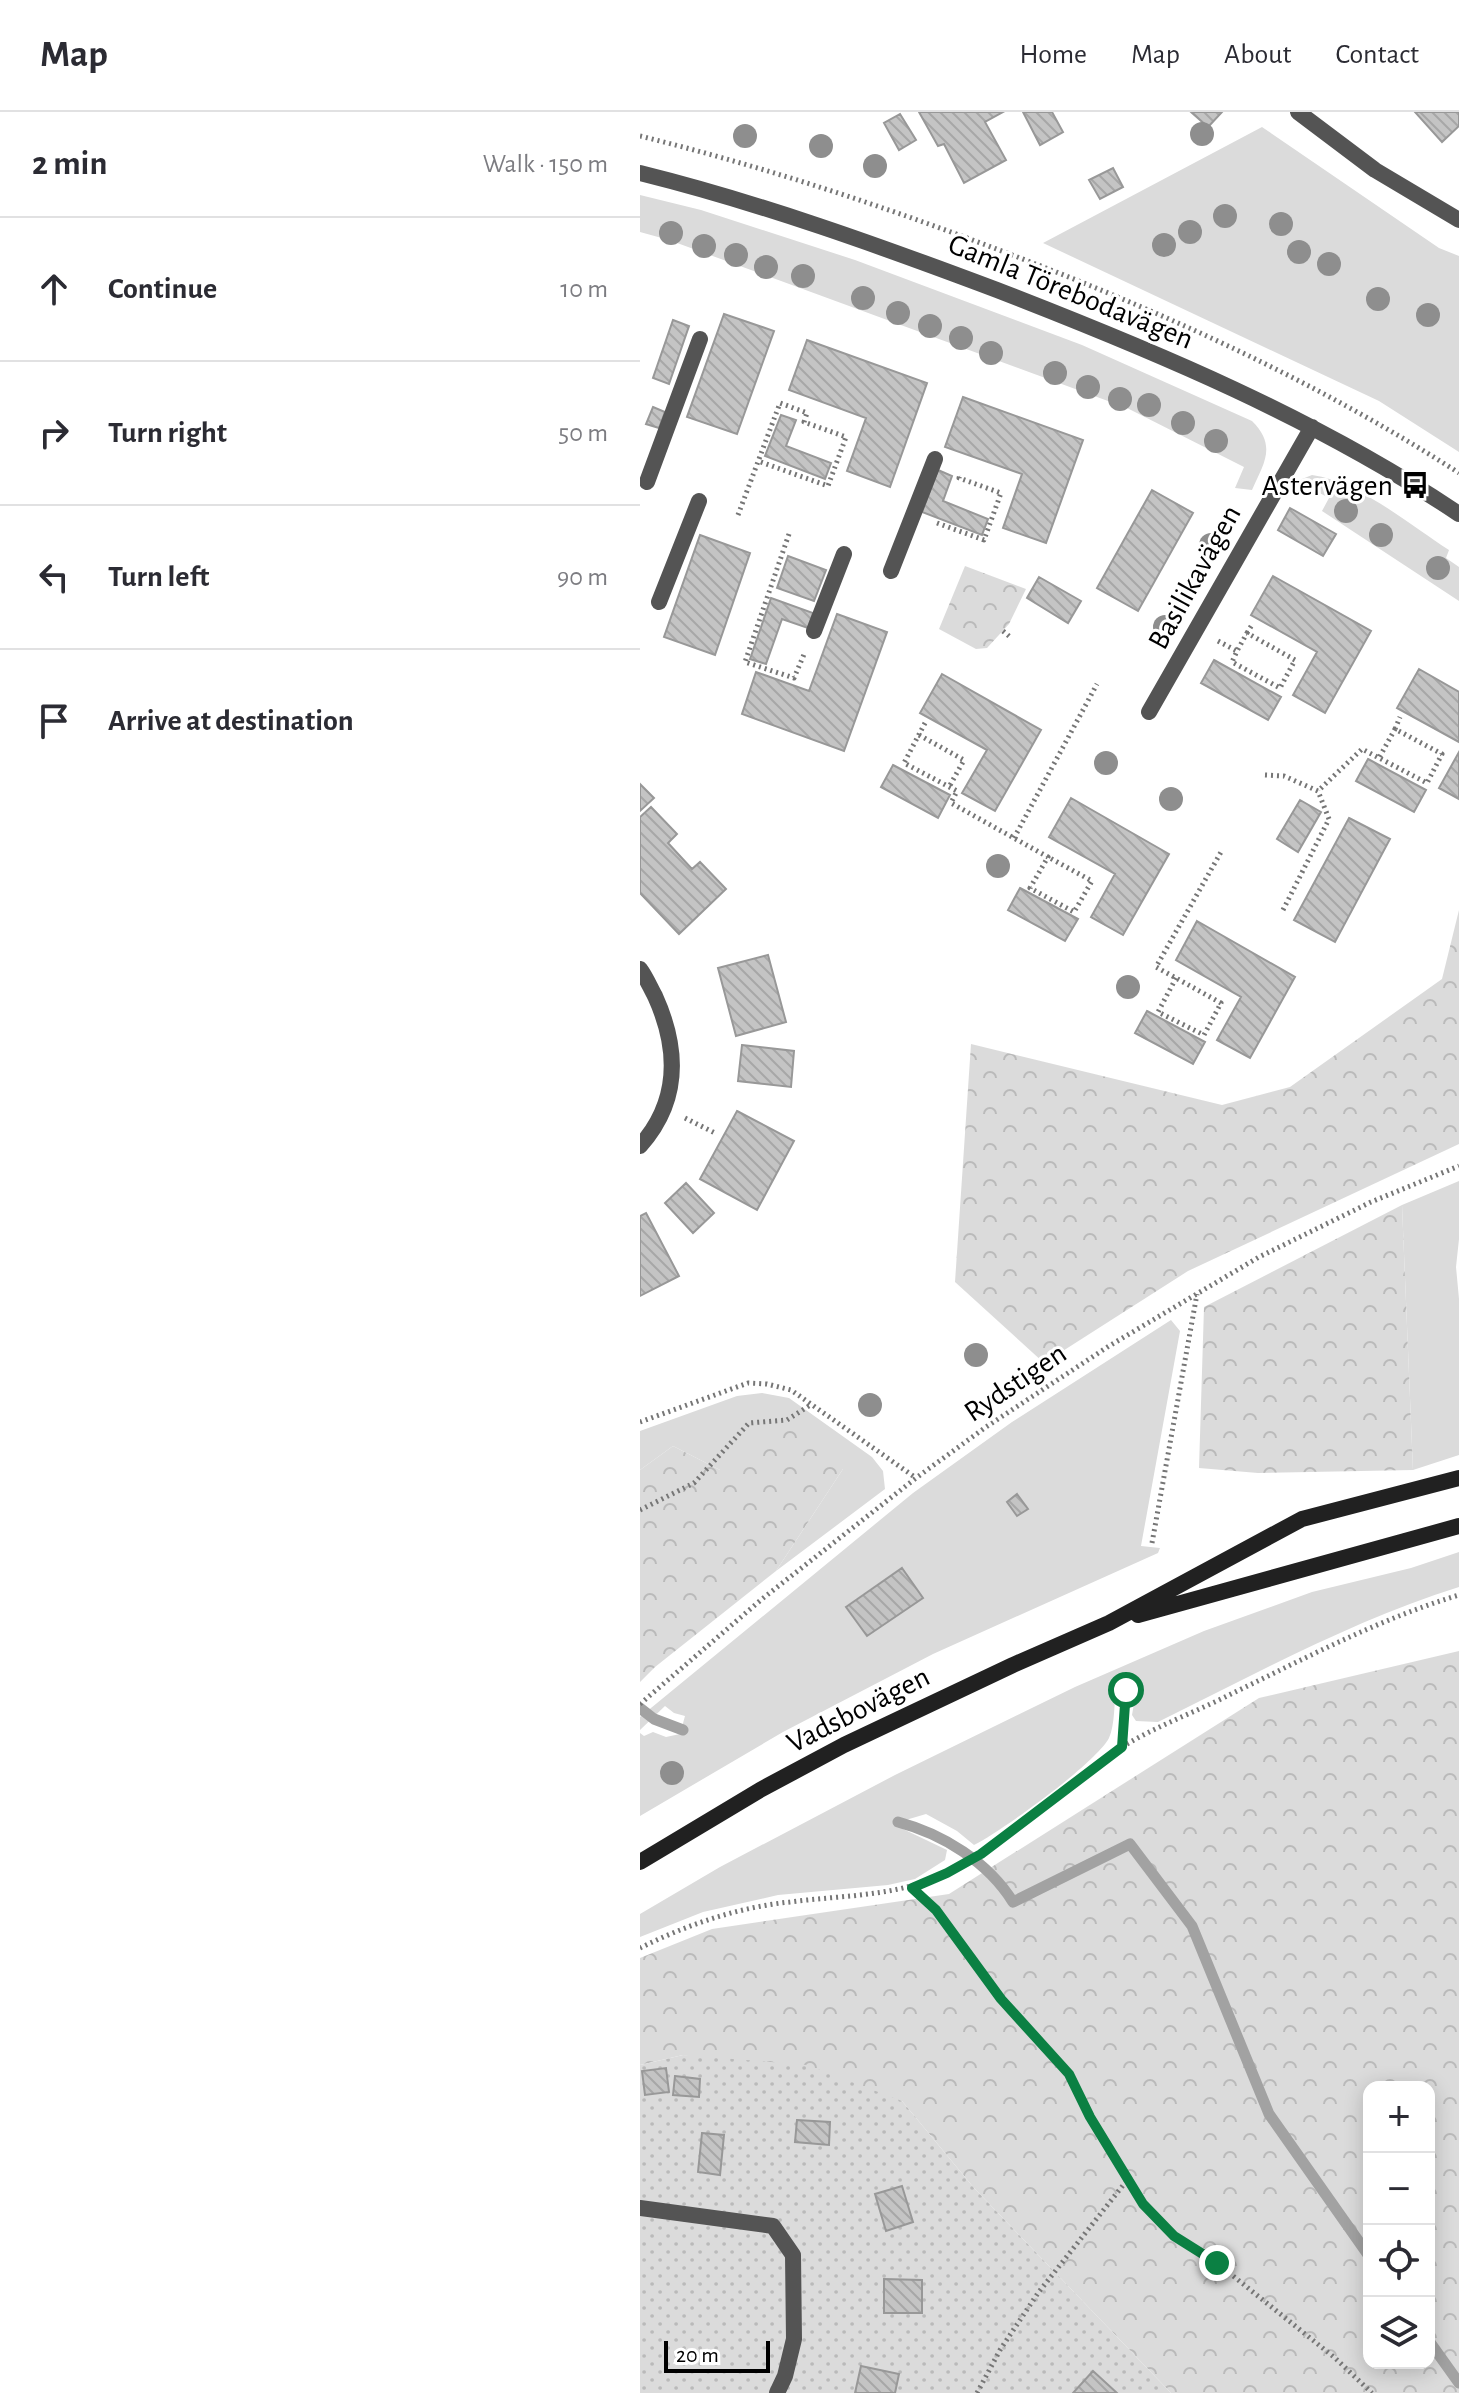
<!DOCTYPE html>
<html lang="en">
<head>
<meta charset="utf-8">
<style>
	:root { --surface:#fff; --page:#f2f2f3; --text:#2b2b33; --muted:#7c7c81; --line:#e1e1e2 }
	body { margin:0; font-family:"Alegreya Sans",sans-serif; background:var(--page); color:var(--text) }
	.controls { position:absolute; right:24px; bottom:24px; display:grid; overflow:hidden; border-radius:16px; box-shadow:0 4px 20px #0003 }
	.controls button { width:72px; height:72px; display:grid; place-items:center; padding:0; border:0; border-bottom:2px solid var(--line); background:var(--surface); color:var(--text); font:40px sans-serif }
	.scale { position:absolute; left:24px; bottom:20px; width:106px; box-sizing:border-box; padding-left:8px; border:4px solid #000; border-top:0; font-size:22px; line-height:28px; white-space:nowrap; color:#000; -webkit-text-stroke:6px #fff; paint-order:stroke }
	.stop { position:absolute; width:24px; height:24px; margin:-18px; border:6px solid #0b8043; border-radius:50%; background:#fff }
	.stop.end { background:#0b8043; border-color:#fff; box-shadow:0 2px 8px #0008 }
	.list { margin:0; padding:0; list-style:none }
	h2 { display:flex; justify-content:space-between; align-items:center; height:104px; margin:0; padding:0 32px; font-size:34px }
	h2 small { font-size:26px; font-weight:400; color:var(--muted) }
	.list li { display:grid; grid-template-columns:52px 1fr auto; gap:24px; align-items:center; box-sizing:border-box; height:144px; padding:0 32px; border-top:2px solid var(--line) }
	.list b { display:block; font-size:30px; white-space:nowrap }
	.list em { font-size:26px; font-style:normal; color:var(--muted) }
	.icon { flex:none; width:44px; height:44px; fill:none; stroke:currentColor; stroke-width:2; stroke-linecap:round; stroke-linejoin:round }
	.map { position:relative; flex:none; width:819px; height:2281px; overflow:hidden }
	header { display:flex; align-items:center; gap:48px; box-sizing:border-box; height:112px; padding:0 40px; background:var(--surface); border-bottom:2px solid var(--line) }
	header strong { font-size:38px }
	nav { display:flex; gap:44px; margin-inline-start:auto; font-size:28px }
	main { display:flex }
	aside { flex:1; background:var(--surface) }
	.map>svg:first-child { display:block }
</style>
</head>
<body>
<header>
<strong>Map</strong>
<nav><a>Home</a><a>Map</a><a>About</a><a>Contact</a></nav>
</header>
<main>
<aside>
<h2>2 min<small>Walk · 150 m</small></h2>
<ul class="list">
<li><svg class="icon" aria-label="ahead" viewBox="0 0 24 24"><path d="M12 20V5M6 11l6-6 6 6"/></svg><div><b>Continue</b></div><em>10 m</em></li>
<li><svg class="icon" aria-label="right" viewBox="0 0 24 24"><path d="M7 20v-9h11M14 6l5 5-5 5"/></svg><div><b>Turn right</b></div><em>50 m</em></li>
<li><svg class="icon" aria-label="left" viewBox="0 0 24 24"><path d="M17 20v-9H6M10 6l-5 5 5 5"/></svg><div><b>Turn left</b></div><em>90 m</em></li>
<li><svg class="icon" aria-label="arrive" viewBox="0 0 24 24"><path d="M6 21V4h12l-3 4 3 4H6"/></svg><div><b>Arrive at destination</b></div></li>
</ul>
</aside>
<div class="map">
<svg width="819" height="2281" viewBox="0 0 819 2281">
	<defs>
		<pattern id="forest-crowns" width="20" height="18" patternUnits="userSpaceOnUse" patternTransform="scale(2)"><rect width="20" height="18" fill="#dbdbdb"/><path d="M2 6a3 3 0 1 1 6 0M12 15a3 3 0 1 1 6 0" fill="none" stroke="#bababa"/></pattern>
		<pattern id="garden-dots" width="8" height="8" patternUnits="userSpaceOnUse" patternTransform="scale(2)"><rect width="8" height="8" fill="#dbdbdb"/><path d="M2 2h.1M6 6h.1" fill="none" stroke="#bababa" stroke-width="1.8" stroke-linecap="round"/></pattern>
		<pattern id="building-back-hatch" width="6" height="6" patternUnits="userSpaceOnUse" patternTransform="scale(2)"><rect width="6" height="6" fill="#c4c4c4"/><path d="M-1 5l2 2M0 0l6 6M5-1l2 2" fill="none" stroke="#a7a7a7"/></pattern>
	</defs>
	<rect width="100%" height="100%" fill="#fff"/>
	<!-- grass -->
	<path fill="#dbdbdb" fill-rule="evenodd" d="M622 15 799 136 819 144V340L739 289 403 131Z
		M0 83 61 98 215 148 442 233 612 309C637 334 624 351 612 378L595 376 604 355 487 296 29 128 0 120Z
		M672 363C718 369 770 413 809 438L806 446 819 455V489L682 399 689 386 657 369Z
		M819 1069V1127L816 1155 819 1187V1343L773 1358 762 1093Z
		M531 1208 540 1219 501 1434 520 1436 518 1441 293 1542 143 1620 0 1704V1621L4 1624 13 1620 26 1625 40 1622 45 1604 34 1601 25 1594 0 1618V1605L273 1381 372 1310ZM261 1456 282 1486 227 1524 206 1494Z
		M122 1281 149 1286 232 1345 243 1359 245 1377 136 1459 203 1357 80 1358 33 1334 0 1358V1319L97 1284Z
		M819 1440V1475C714 1508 617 1561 518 1610L496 1609 492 1603 496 1580 476 1577C474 1591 475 1613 469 1626 455 1652 363 1718 334 1733L317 1719 286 1702 259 1710 263 1717 307 1738 305 1748 275 1767 248 1773 138 1783 63 1800 0 1825V1802L80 1755 255 1663 435 1575 564 1519 672 1480 771 1456Z"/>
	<!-- forest -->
	<path fill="url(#forest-crowns)" fill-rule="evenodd" d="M325 454 386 477 369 512 347 536 336 537 299 517Z
		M819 798V1032L548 1159 404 1251 315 1170 331 932 582 993 650 975 802 867Z
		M762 1093 773 1358 618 1361 559 1356 564 1195Z
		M154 1311 203 1357 136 1459 15 1555 0 1570V1358L33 1334 80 1358Z
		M819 1539V2281H531L334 2076 262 1989 43 1943 0 1953V1846L72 1817 309 1782 619 1586ZM729 1975H789V2251H729Z"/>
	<!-- garden -->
	<path fill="url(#garden-dots)" d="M43 1943 167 1953 262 1989 334 2076 531 2281H0V1953Z"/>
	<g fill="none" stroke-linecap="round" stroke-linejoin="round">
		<!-- stream -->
		<path stroke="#a2a2a2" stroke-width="11" d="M0 1596 14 1607 43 1618
			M258 1710C303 1722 348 1750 373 1790L490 1732 552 1814 629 2002 729 2144
			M789 2229 819 2271"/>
	</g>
	<!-- building -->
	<path fill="url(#building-back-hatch)" stroke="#989898" stroke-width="2" d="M279 0H363L345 10 366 48 324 71 304 32 298 34Z
		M383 0H412L423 20 400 33Z
		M551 0H582L568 15Z
		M775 0H819V14L802 30Z
		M260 2 276 28 259 38 244 11Z
		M473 56 483 75 460 87 449 68Z
		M84 202 134 219 97 322 47 305Z
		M33 208 49 214 29 272 13 266Z
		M167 228 287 271 250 375 207 359 226 306 149 278Z
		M323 285 443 328 406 431 363 416 382 362 305 335Z
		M13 295 25 300 19 316 6 312Z
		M141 303 156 308 146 334 191 351 185 367 125 344Z
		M298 358 312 364 303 389 348 407 342 423 282 400Z
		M512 378 553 401 498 499 457 476Z
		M650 396 696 422 683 444 638 418Z
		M60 423 110 441 75 543 24 525Z
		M148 444 186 458 174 489 137 476Z
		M633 464 731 519 685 601 653 583 677 540 611 503Z
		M399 465 441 489 428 511 387 486Z
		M131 486 173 501 168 516 142 507 126 552 110 547Z
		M197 502 247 520 204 639 102 602 116 560 169 579Z
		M574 548 641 585 628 608 561 571Z
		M779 557 819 580V630L757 596Z
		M302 562 401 618 355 699 322 681 347 638 280 601Z
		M819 640V687L799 676Z
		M728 647 786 678 774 700 716 669Z
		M253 653 310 683 298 706 241 675Z
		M0 672 14 686 0 699Z
		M431 686 529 742 483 823 451 805 475 762 409 725Z
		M660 688 681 700 658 740 637 727Z
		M11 695 37 722 28 731 52 757 60 750 86 777 39 822 0 781V705Z
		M709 706 750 727 695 830 654 808Z
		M380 776 438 807 425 829 368 798Z
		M557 809 655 865 610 946 577 928 601 885 536 848Z
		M128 843 146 910 96 924 78 856Z
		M507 899 565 930 553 952 495 921Z
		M102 933 154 939 151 975 98 969Z
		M97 999 154 1029 117 1098 60 1067Z
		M46 1071 74 1101 53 1121 25 1091Z
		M6 1101 39 1164 0 1184V1104Z
		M377 1382 388 1397 377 1404 367 1390Z
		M262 1456 283 1486 227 1524 206 1495Z
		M26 1956 29 1980 5 1983 2 1959Z
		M35 1964 60 1967 59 1985 33 1983Z
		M157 2008 190 2010 189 2033 155 2030Z
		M62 2021 84 2023 80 2063 58 2060Z
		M262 2074 273 2110 246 2119 235 2082Z
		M244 2167 282 2168V2201H244Z
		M221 2254 259 2262 255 2281H215Z
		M453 2259 477 2281H433Z"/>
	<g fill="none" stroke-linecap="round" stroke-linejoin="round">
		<!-- path -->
		<path stroke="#767676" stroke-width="5" stroke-dasharray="2 4" stroke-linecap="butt" d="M0 24C129 56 256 98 380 146 532 204 681 272 819 361
			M98 403 140 291 167 301 164 310 206 325 188 374 118 349
			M297 411 344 428 361 381 319 366 320 362
			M149 422 105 550 154 566 165 540
			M363 519 370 525
			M607 521 613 511
			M578 529 597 539 592 550 640 576 655 548 607 521 597 539
			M285 611 264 651 317 679 311 691 408 745 390 776 434 800 452 769 408 745
			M755 617 760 605
			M279 623 324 648 309 675
			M625 663 644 664 678 679 722 637 787 671 802 642 755 617 739 646
			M374 726 457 572
			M643 798 689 707 678 679
			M536 866 518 900 564 923 581 891 516 855 581 740
			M45 1006 77 1022
			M0 1310 108 1271 127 1272 151 1278 276 1366
			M0 1398 54 1371 109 1311 147 1308 172 1292
			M512 1431 557 1182
			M0 1592 122 1487 276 1366 346 1315 469 1234 619 1145 731 1090 819 1054
			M482 1635 486 1578
			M272 1776 296 1798 361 1887 429 1962 450 2005 503 2092 534 2124 577 2151 695 2246 732 2281
			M0 1836C46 1813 99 1795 150 1790 203 1783 255 1785 304 1762 371 1732 420 1673 482 1635 516 1614 556 1600 591 1582 666 1546 739 1507 819 1483
			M337 2281 360 2238 398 2181 488 2067"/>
		<!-- lane -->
		<path stroke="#545454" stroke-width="16" d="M7 370 60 227
			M251 459 295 347
			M19 490 59 389
			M174 519 204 442
			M0 2096 133 2114 153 2143 154 2227 145 2264 137 2281"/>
		<!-- street -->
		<path stroke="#545454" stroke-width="16" d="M658 0 735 58 819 108
			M0 61C121 91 240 134 357 178 517 240 675 306 819 402
			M509 600 672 315
			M0 857C6 865 10 875 15 884 39 937 40 989 0 1034"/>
		<!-- secondary -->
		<path stroke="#212121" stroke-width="16" d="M498 1503 819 1414
			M0 1750 120 1678 204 1633 373 1553 469 1511 662 1407 819 1366"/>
	</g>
	<!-- trees -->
	<g fill="#8e8e8e">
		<circle cx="562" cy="22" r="12"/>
		<circle cx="105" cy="24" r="12"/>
		<circle cx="181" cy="34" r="12"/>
		<circle cx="235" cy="54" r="12"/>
		<circle cx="585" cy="104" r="12"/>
		<circle cx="641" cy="112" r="12"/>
		<circle cx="550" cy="120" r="12"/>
		<circle cx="31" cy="121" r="12"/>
		<circle cx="524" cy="133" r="12"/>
		<circle cx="64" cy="134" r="12"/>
		<circle cx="659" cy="140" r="12"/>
		<circle cx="96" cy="143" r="12"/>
		<circle cx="689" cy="152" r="12"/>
		<circle cx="126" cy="155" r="12"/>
		<circle cx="163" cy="164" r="12"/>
		<circle cx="223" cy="186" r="12"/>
		<circle cx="738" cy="187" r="12"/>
		<circle cx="258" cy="201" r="12"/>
		<circle cx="788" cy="203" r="12"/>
		<circle cx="290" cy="214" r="12"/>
		<circle cx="321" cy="226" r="12"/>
		<circle cx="351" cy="241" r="12"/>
		<circle cx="415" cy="261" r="12"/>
		<circle cx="448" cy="275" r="12"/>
		<circle cx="480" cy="287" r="12"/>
		<circle cx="509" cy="293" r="12"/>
		<circle cx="543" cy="311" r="12"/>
		<circle cx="576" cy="329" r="12"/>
		<circle cx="706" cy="399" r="12"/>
		<circle cx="741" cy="423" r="12"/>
		<circle cx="571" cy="433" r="12"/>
		<circle cx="798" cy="456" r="12"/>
		<circle cx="525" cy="515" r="12"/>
		<circle cx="466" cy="651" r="12"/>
		<circle cx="531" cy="687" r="12"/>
		<circle cx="358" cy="754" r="12"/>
		<circle cx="488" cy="875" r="12"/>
		<circle cx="336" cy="1243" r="12"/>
		<circle cx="230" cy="1293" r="12"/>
		<circle cx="32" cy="1661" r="12"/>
	</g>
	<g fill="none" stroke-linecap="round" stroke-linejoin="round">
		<!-- route -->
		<path stroke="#0b8043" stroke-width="10" d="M486 1578 482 1635 341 1742 307 1761 272 1776 296 1798 361 1887 429 1962 450 2005 503 2092 534 2124 577 2151"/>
	</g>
	<!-- icons -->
	<defs>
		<g id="bus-bare" transform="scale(2.16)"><path d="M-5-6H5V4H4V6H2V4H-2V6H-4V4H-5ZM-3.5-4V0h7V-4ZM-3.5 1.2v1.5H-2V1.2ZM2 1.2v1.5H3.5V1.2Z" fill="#000" stroke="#fff" stroke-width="2.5" paint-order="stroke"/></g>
	</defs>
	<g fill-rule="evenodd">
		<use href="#bus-bare" x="775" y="373"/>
	</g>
	<g text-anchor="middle" stroke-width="6" stroke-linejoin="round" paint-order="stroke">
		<!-- street labels -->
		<g font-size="30" fill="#000" stroke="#fff">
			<text transform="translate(431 179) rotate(22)" y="10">Gamla Törebodavägen</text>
			<text transform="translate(554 465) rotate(-61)" y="10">Basilikavägen</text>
			<text transform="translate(375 1270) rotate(-34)" y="10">Rydstigen</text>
			<text transform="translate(218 1597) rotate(-27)" y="10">Vadsbovägen</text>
		</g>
		<!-- poi labels -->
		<g font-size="30" fill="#000" stroke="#fff" text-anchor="end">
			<text x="753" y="383">Astervägen</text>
		</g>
	</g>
</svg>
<div class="controls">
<button>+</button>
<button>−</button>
<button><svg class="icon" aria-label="locate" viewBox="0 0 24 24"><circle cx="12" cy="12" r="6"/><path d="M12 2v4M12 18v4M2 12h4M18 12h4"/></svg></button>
<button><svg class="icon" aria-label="layers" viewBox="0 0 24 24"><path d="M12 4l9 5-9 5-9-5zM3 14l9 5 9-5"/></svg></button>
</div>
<div class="scale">20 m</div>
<div class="stop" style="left:486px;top:1578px"></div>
<div class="stop end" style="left:577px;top:2151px"></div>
</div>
</main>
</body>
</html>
